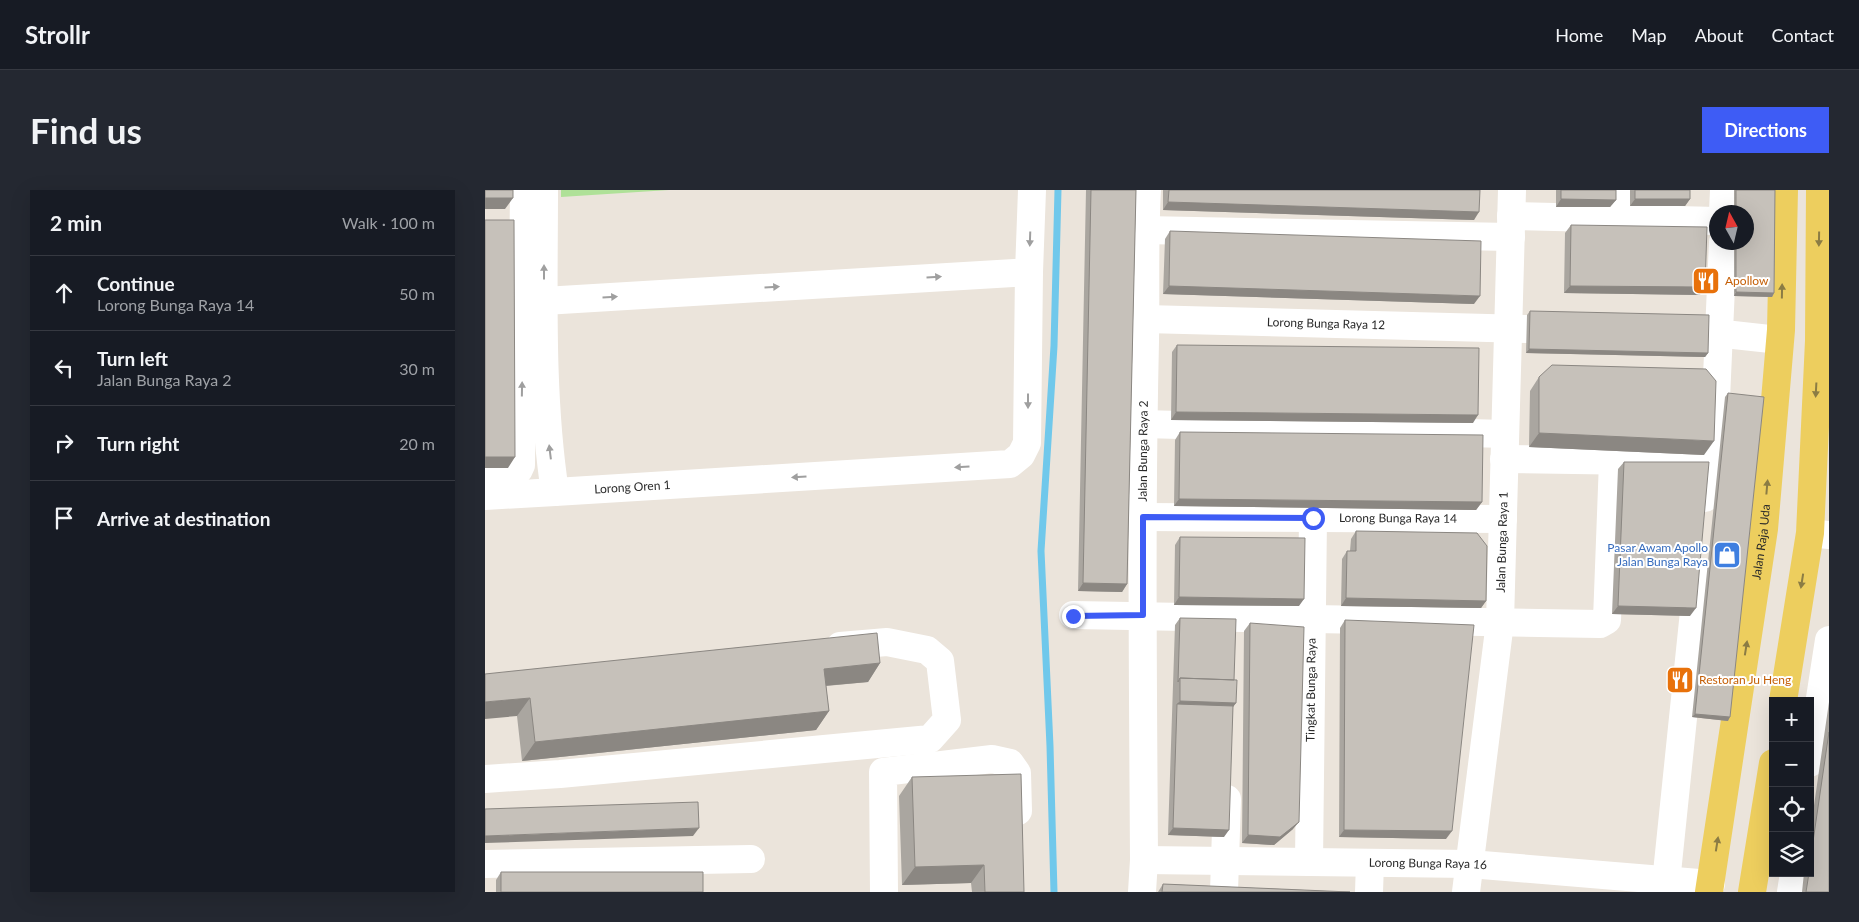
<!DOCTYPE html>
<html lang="en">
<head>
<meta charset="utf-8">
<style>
	:root { --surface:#171b24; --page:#242831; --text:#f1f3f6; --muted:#9ea1a6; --line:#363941; --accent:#3e5cf5 }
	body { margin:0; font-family:Lato,sans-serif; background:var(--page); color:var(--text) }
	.controls { position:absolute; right:15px; bottom:15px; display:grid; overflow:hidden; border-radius:0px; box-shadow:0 5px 20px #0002 }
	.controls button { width:45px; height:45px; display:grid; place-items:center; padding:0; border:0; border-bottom:1px solid var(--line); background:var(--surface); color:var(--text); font:25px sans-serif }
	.compass { position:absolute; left:1224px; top:15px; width:45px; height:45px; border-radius:50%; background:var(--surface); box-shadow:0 5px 20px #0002; rotate:352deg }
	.stop { position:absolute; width:15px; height:15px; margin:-11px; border:4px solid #3e5cf5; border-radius:50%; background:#fff }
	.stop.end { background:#3e5cf5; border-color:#fff; box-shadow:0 1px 5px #0008 }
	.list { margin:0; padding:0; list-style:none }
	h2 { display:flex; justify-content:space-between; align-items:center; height:65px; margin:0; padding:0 20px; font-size:21px }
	h2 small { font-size:16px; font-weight:400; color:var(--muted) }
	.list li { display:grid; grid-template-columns:32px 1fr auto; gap:15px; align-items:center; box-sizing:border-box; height:75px; padding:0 20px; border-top:1px solid var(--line) }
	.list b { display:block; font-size:19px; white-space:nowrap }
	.list p { margin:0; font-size:16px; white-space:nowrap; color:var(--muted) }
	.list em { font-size:16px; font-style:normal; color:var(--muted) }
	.icon { flex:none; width:28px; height:28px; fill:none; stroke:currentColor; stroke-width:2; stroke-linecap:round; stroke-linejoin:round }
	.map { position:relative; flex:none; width:1344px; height:702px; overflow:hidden; border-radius:0px }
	header { display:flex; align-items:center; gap:30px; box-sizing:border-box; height:70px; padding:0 25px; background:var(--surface); border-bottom:1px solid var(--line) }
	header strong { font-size:24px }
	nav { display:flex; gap:28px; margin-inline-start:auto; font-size:18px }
	.intro { display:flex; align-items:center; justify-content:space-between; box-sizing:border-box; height:120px; padding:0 30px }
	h1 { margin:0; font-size:35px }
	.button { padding:12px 22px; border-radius:0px; background:var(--accent); color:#fff; font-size:18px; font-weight:700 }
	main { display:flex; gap:30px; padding:0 30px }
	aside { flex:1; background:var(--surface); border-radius:0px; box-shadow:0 5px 20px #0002 }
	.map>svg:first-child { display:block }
</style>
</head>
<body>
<header>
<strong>Strollr</strong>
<nav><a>Home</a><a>Map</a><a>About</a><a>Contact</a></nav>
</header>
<div class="intro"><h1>Find us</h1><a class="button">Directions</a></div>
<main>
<aside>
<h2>2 min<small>Walk · 100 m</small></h2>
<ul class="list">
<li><svg class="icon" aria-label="ahead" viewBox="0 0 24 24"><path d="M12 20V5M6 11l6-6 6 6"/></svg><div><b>Continue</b><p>Lorong Bunga Raya 14</p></div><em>50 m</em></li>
<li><svg class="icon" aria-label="left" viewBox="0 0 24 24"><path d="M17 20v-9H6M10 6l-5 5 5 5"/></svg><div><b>Turn left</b><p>Jalan Bunga Raya 2</p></div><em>30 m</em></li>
<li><svg class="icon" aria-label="right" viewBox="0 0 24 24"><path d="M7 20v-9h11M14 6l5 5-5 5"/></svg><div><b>Turn right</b></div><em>20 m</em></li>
<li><svg class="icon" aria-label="arrive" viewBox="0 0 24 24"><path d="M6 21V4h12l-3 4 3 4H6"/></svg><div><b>Arrive at destination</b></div></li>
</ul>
</aside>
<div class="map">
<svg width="1344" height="702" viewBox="0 0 1344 702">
	<rect width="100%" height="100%" fill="#ebe4db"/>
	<!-- green -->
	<path fill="#afe198" d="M76 0H184L76 7Z"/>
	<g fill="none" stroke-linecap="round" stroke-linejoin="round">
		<!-- stream -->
		<path stroke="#70c8eb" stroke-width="7" d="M569 702 565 556 556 361 569 156 573 0"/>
		<!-- minor -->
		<g stroke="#fff" stroke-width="28">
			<path id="s1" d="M59 0C59 100 55 203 70 302L525 274 536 265 542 253 544 82 547 0"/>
			<path d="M1133 0V29"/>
			<path d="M1238 22 1239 0"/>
			<path d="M1026 26 1232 31"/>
			<path d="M659 40 1026 47"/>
			<path d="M59 111 544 82"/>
			<path id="s2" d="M660 129 1041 139"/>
			<path d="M1221 142 1295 150"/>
			<path d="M658 234 1020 244"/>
			<path d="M1019 269 1222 272"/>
			<path d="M0 289C15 288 30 292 36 275L39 0"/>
			<path d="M0 306 70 302"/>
			<path d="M1220 308 1231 209 1238 52"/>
			<path id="s3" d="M658 327 1018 329"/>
			<path d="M1325 343 1344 345"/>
			<path d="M588 425 1115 434 1122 430 1128 271"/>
			<path d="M1325 573 1344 450"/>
			<path d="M0 589 75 584 445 549 462 530 455 471 442 460 402 452 355 456"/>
			<path id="s4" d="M659 670 985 674 1226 694"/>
			<path id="s5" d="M824 672 828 328"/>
			<path d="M0 674 266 669"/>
			<path d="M399 702 398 582 507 569 525 573 532 583 533 621"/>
			<path id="s6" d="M657 702 659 670C658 497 656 324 660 151 661 101 659 50 662 0"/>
			<path d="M739 702 742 609"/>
			<path d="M884 702 885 673"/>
			<path id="s7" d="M981 702 1015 432 1027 0"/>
			<path d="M1180 702 1213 383"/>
			<path d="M1306 702 1309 683"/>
		</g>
		<!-- major -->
		<g stroke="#edce5e" stroke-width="28">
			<path d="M1298 511 1325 343 1334 151 1335 0"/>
			<path id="s8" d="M1224 702 1279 339 1296 140 1299 0"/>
			<path d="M1267 702 1288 573"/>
		</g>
	</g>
	<!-- wall -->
	<path fill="#aaa6a0" d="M601 0H651L642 394 637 402 593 401Z
		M678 0H995L989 30 678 20Z
		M1071 0H1131V10L1125 17H1071Z
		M1145 0H1205V9L1200 16H1145Z
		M1249 0H1290L1289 103 1287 107 1249 106V52H1262V22H1249Z
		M1086 35 1215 105 1079 103 1080 43Z
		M685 41 989 114 678 104 680 49Z
		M1045 121 1223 163 1220 167 1041 163 1042 125Z
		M692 155 988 233 686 230 687 162Z
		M1054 187 1219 265 1044 257 1045 201Z
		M1243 203V531L1207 527 1240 207Z
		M695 242 997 312 991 320 689 316 690 250Z
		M1139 272 1205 426 1127 424 1133 279Z
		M871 341 1001 411 996 418 856 416 857 369 862 361H865L866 349Z
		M695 347 814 416 689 415 690 355Z
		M695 428 749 490 751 513 748 516 739 647 683 645 690 435Z
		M860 430 961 649 854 647 855 438Z
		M765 433 808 639 789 655 757 653 759 441Z
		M395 473 383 492 341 496 344 521 331 540 37 571 32 526 0 484Z
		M1344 512V702H1317L1319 683H1325V643Z
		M427 587 539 702H487L486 693 417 695 414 606Z
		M16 682 218 702H11V690Z
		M678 694 865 702H673Z"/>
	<!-- shaded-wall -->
	<path fill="#8b8782" d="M0 8H28L20 19H0Z
		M1076 9 1131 10 1125 17H1071Z
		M1150 9H1205L1200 16H1145Z
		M683 12 994 22 989 30 678 20Z
		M684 96 995 106 989 114 678 104Z
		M1085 96 1220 97 1215 105 1079 103Z
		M1251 102 1289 103 1287 107 1249 106Z
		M1044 159 1223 163 1220 167 1041 163Z
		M691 222 993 225 988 233 686 230Z
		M1054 243 1229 251 1219 265 1044 257Z
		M0 267H30L23 278H0Z
		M694 309 997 312 991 320 689 316Z
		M598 393 642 394 637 402 593 401Z
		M694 407 819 409 814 416 689 415Z
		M861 408 1001 411 996 418 856 416Z
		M1133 416 1211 418 1205 426 1127 424Z
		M395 473 383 492 326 497 339 479Z
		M45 508 32 526 0 529V512Z
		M695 511 751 513 743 524 692 514Z
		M344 521 331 540 37 571 50 552Z
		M1210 524 1245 527 1243 531 1207 527Z
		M814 632 808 639 789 655 757 653 763 645Z
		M214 638 208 646 0 653V646Z
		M688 638 744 640 739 647 683 645Z
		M859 640 967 641 961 649 854 647Z
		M499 675 486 693 417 695 430 677Z"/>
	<!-- building -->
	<path fill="#c6c1ba" stroke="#8b8782" d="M0 0H28V8H0Z
		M606 0H651L642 394 598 393Z
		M684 0H995L994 22 683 12Z
		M1076 0H1131V10L1076 9Z
		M1150 0H1205V9H1150Z
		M1251 0H1290L1289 103 1251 102V52H1262V22H1251Z
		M0 30H29L30 267H0Z
		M1086 35 1222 37 1220 97 1085 96Z
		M685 41 996 51 995 106 684 96Z
		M1045 121 1224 125 1223 163 1044 159Z
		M692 155 994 158 993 225 691 222Z
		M1067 175 1221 179 1231 191 1229 251 1054 243V187Z
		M1243 203 1279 207 1245 527 1210 524Z
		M695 242 998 245 997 312 694 309Z
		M1139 272H1224L1211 418 1133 416Z
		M871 341 992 343 1002 356 1001 411 861 408 862 361H871Z
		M695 347 820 348 819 409 694 407Z
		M695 428 751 429 749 490 695 488 693 492Z
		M860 430 989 435 967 641 859 640Z
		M765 433 819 437 814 632 795 647 763 645Z
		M392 443 395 473 339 479 344 521 50 552 45 508 0 512V484Z
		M695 488 752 490 751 513 695 511Z
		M692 514 748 516 744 640 688 638Z
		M1344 542V702H1321L1324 683H1325V672Z
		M536 584 539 702H500L499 675 430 677 427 587Z
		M213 612 214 638 0 646V619Z
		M16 682H218V702H16Z
		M678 694 865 702H677Z"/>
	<!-- one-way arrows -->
	<defs><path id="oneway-solid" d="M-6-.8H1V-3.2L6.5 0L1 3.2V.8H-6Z" transform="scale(1.25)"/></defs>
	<g fill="#9f9f9f">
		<use href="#oneway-solid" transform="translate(545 49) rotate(92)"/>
		<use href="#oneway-solid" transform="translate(59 82) rotate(-90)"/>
		<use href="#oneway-solid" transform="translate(449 87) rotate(-4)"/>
		<use href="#oneway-solid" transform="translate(287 97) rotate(-4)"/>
		<use href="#oneway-solid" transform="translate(125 107) rotate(-4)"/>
		<use href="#oneway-solid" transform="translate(37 199) rotate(-89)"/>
		<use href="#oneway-solid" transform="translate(543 211) rotate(90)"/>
		<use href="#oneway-solid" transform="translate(65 262) rotate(-97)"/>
		<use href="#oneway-solid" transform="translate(477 277) rotate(176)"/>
		<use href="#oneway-solid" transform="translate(314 287) rotate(176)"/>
	</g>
	<g fill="#8b7c44">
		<use href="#oneway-solid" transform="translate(1334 49) rotate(91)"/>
		<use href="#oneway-solid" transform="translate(1297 101) rotate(-89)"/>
		<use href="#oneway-solid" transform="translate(1331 200) rotate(93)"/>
		<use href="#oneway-solid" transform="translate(1282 297) rotate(-85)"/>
		<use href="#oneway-solid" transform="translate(1317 391) rotate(99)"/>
		<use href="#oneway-solid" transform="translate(1261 458) rotate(-81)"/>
		<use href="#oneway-solid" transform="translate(1232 654) rotate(-81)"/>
	</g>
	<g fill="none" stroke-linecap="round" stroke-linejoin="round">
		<!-- route -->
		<path stroke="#3e5cf5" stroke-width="6" d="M588 426 658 425V327L828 328"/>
	</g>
	<!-- icons -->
	<defs>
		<g id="restaurant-square" transform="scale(1.4375)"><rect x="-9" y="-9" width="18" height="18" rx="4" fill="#e8710a" stroke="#fff"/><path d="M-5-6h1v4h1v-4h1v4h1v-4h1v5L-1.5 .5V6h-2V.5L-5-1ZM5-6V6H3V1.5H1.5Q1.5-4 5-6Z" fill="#fff"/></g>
		<g id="shop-square" transform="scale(1.4375)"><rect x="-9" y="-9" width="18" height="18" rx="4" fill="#3f7fe0" stroke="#fff"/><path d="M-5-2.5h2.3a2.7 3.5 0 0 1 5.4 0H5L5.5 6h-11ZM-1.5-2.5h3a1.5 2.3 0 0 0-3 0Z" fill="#fff"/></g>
	</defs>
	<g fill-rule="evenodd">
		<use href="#restaurant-square" x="1221" y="91"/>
		<use href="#shop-square" x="1242" y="365"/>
		<use href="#restaurant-square" x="1195" y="490"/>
	</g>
	<g text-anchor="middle" stroke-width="4" stroke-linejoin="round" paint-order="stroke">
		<!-- food labels -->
		<g font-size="12" fill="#c56008" stroke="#fff" text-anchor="start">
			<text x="1240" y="95">Apollow</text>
			<text x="1214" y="494">Restoran Ju Heng</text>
		</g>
		<!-- street labels -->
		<g font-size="12" fill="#292929" stroke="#fff">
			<text dy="4" stroke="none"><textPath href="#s2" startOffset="181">Lorong Bunga Raya 12</textPath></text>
			<text dy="4" stroke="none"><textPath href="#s6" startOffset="441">Jalan Bunga Raya 2</textPath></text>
			<text dy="4" stroke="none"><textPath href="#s1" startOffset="380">Lorong Oren 1</textPath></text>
			<text dy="4" stroke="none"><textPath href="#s3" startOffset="255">Lorong Bunga Raya 14</textPath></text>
			<text dy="4" stroke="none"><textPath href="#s7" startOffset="352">Jalan Bunga Raya 1</textPath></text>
			<text dy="4" stroke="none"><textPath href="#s8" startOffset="354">Jalan Raja Uda</textPath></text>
			<text dy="4" stroke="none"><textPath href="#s5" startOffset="172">Tingkat Bunga Raya</textPath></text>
			<text dy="4" stroke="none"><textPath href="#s4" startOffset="284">Lorong Bunga Raya 16</textPath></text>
		</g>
		<!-- shop labels -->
		<g font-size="12" fill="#366cbe" stroke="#fff" text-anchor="end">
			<text x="1223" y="362">Pasar Awam Apollo<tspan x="1223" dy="14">Jalan Bunga Raya</tspan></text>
		</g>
	</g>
</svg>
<div class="controls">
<button>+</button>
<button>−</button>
<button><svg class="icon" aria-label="locate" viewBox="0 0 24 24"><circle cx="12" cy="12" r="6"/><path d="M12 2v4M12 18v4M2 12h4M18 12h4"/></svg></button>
<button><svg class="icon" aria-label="layers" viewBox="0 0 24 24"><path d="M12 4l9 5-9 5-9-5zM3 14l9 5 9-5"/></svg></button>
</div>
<svg class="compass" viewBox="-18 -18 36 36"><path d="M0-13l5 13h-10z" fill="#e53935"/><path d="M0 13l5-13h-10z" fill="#9ea1a6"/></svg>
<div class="stop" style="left:828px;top:328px"></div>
<div class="stop end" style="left:588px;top:426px"></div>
</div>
</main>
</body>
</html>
